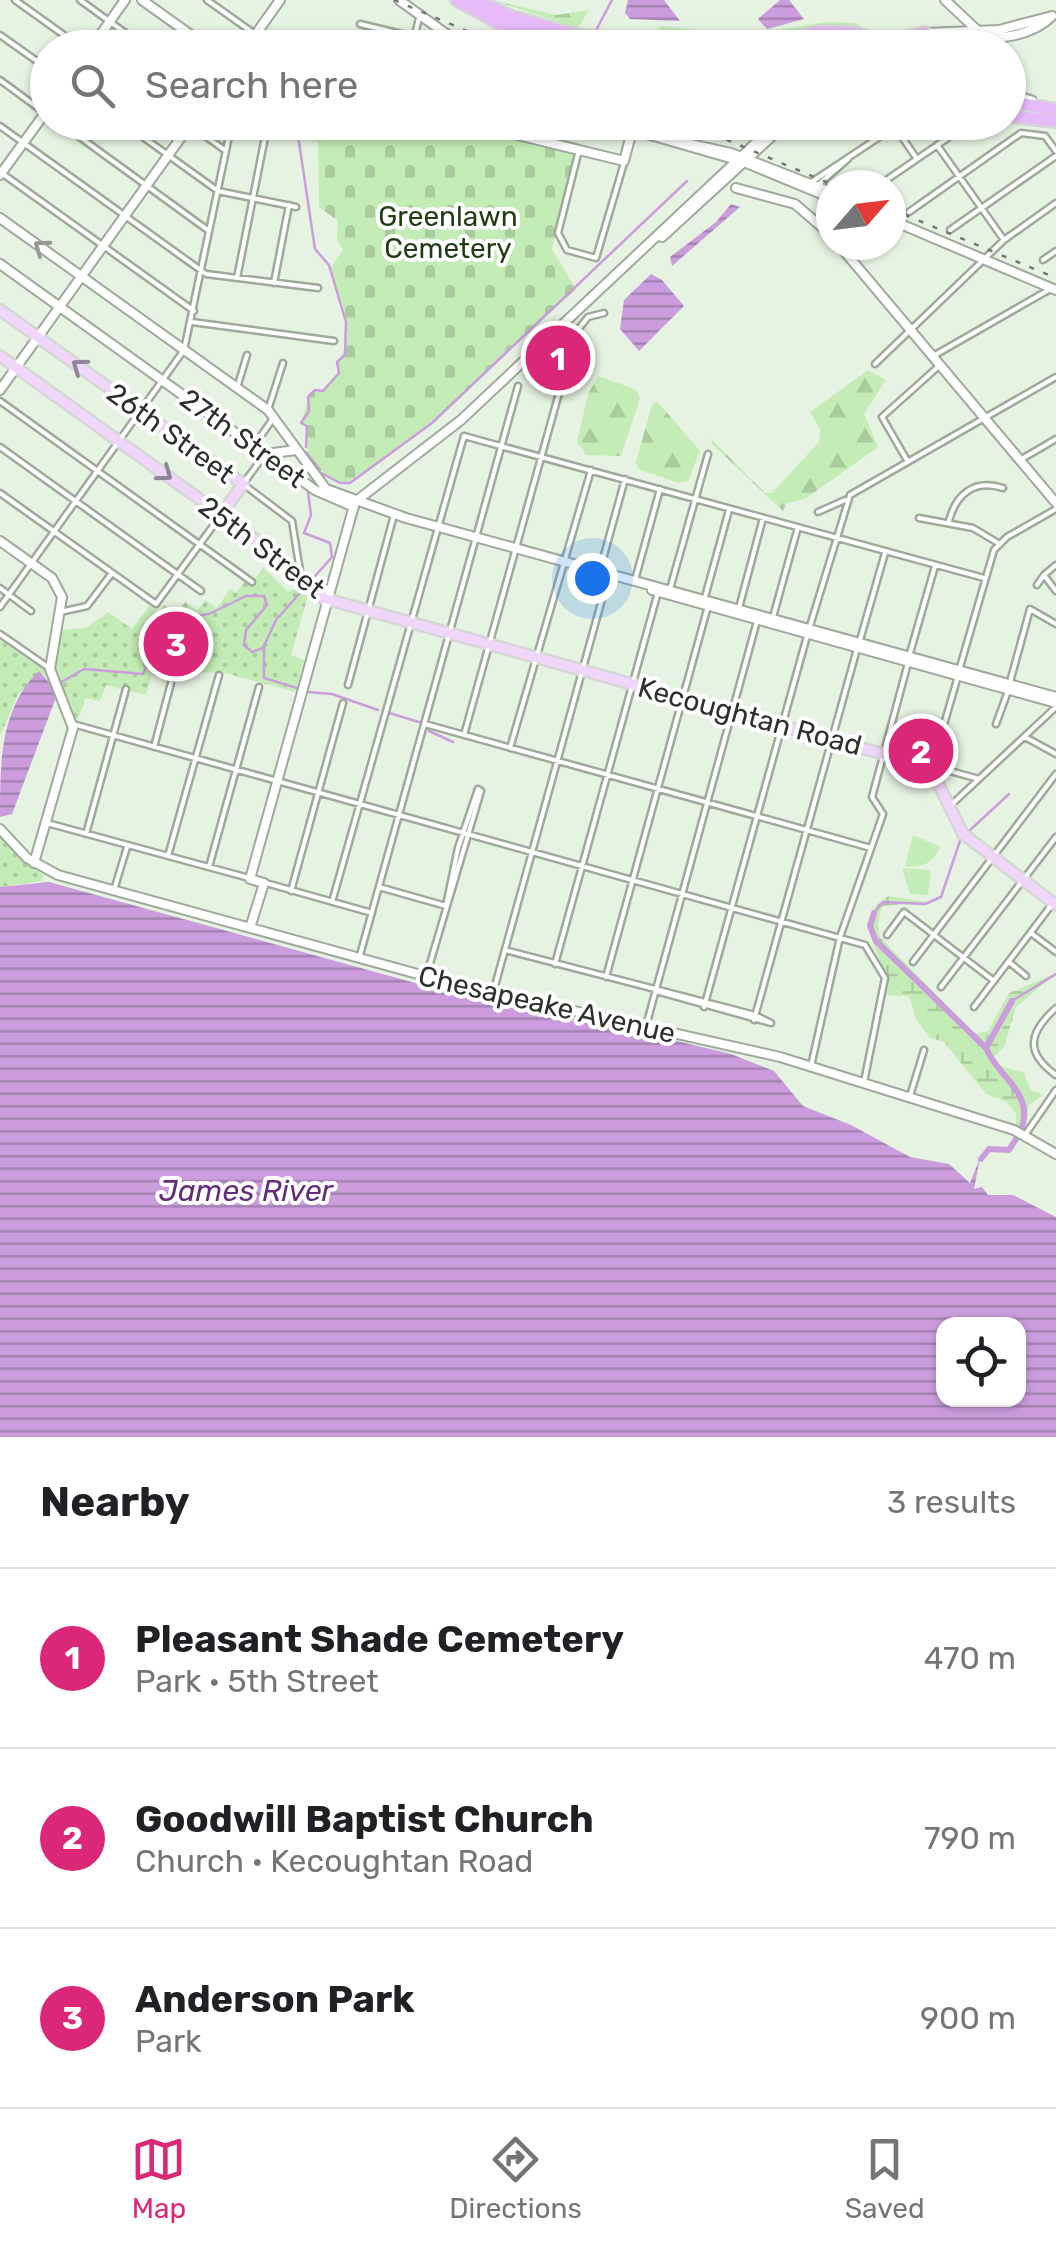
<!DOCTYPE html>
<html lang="en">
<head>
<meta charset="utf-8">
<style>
	:root { --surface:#fff; --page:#f6f6f6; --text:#202124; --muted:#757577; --line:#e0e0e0; --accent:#db2777 }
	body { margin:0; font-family:Rubik,sans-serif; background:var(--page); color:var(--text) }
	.controls { position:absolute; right:30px; bottom:30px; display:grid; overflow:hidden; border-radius:20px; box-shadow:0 2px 8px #0004 }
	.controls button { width:90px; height:90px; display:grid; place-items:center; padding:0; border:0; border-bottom:2px solid var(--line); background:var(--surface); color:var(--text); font:50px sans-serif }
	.compass { position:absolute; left:816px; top:170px; width:90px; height:90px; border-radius:50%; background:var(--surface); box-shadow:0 2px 8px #0004; rotate:62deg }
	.you { position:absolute; left:592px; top:578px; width:35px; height:35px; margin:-25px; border:8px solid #fff; border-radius:50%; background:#1a73e8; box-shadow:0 0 0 15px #1a73e833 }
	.badge { display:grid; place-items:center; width:65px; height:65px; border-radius:50%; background:var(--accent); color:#fff; font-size:32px; font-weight:700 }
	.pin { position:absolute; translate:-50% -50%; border:5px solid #fff; box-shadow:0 2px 10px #0006 }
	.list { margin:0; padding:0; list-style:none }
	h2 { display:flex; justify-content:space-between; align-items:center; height:130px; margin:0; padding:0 40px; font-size:42px }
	h2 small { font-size:32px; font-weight:400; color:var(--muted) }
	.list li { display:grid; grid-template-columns:65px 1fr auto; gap:30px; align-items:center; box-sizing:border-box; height:180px; padding:0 40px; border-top:2px solid var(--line) }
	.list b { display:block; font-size:38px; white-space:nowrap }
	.list p { margin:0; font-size:32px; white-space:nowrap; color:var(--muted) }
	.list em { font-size:32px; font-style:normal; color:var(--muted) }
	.icon { flex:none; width:55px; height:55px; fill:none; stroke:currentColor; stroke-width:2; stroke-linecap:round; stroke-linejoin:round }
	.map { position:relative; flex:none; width:1056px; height:1437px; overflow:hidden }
	.search { position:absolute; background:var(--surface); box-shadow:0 2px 8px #0004; left:30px; right:30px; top:30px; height:110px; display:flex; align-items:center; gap:25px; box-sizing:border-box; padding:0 35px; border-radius:55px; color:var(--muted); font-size:38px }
	.sheet { height:670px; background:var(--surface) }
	nav { display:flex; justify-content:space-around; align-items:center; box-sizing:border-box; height:140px; border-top:2px solid var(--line); background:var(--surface); font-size:28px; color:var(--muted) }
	nav a { display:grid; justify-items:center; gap:5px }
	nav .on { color:var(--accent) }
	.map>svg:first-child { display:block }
</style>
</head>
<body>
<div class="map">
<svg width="1056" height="1437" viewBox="0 0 1056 1437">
	<defs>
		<pattern id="forest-firs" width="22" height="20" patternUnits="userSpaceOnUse" patternTransform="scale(2.5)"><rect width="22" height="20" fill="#c4ecb6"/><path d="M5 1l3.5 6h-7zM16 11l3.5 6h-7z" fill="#a9cb9d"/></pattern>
		<pattern id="wetland-marsh" width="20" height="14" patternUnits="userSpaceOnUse" patternTransform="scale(2.5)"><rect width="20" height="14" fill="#c4ecb6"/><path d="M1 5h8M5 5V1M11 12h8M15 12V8" fill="none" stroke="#a9cb9d"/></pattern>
		<pattern id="cemetery-stones" width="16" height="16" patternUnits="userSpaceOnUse" patternTransform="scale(2.5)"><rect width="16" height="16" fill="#c4ecb6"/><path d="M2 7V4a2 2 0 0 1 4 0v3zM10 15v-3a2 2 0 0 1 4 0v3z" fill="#a9cb9d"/></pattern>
		<pattern id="park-dots" width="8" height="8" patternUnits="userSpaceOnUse" patternTransform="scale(2.5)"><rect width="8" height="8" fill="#c4ecb6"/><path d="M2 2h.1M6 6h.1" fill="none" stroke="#a9cb9d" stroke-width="1.8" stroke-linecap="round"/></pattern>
		<pattern id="water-rules" width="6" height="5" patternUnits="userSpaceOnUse" patternTransform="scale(2.5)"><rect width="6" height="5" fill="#cb9ddd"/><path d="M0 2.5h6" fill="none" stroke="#a581b3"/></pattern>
	</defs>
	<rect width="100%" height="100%" fill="#e6f3e2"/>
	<!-- forest -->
	<path fill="url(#forest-firs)" d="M492 0 556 15 589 10 578 28Z
		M827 22 856 23 861 27H818L750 42 654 34 661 26 746 35Z
		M868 370 886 380 864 414 878 447 805 499 787 503 783 511 713 445 710 438 765 493H772L819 442 820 429 810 412Z
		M598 376 635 389 640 398 621 456 586 455 577 442 588 394Z
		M657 401 700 451 688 481 679 483 638 469 636 462 652 405Z"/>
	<!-- wetland -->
	<path fill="url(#wetland-marsh)" d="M889 896 927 902 882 906 878 923 880 937 975 1034 988 1031 1009 993 1056 973 1016 1007 1004 1047 993 1058 998 1065 1024 1073 1031 1090 1043 1095 1029 1105 1025 1129 1016 1125V1114L1007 1102 986 1094 944 1042 930 1038 916 1019 909 996 887 995C893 961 842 921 889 896Z"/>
	<!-- cemetery -->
	<path fill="url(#cemetery-stones)" d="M313 123H457L577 151 552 249 576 289 419 434 346 484C318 475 301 454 307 426L301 423 310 393 323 391 339 373 337 362C360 338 339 295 330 269L343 250 337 240 338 221 319 207 318 142 308 139Z"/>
	<!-- park -->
	<path fill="url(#park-dots)" d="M263 567 288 592 293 589 308 595 291 655 304 660 295 692 225 673 196 672 171 665 167 679 152 675 146 695 106 685 100 701 86 698 77 721 55 667 61 630 86 628 108 612 132 629 149 606 159 612 164 605 176 614 185 602 197 611 205 600 217 608 230 589 236 593 244 582 251 585Z
		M0 640 46 672 53 687 44 675 18 694 0 736Z
		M0 835 26 864 44 875 42 881 0 887Z"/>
	<!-- pitch -->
	<path fill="#c4ecb6" d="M913 835 940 847C934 863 921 869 905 866Z
		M902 868 931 870 928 895 910 894Z"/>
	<!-- water -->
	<path fill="url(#water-rules)" fill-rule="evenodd" d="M628 0H664L680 21 630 19 625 13Z
		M780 0H789L804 19 767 29 758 19Z
		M731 204 740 207 672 266 670 257 716 222Z
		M651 274 662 280 684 306 639 351 620 329 624 300Z
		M39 671 53 687 55 700 12 814 0 817C0 763 0 708 39 671Z
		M49 882 455 994 525 1011 565 1014 731 1054 774 1071 803 1106 851 1125 910 1157 949 1164 970 1183 980 1158 974 1189 982 1187 988 1195H1013L1056 1217V1437H0V887ZM944 1324H1018V1400H944Z"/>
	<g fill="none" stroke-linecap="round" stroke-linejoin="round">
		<!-- stream -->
		<path stroke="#cb9ddd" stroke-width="2.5" d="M594 34 612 0
			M296 122 315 249 329 265 346 322 345 355 337 362 339 373 323 391 315 390 308 397 309 411 301 423 307 426 306 447
			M306 452 320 470
			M321 473 340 483H350L432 423 687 181
			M264 646V678L297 688
			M60 683 84 669 143 674 150 658 145 634 156 622 209 614 246 596H264L267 605 246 630 244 645 252 652 263 648 276 620 332 557 330 543 304 533 311 515 308 492
			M308 692 332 694 378 710
			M389 713 419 722
			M429 731 453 742
			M968 832 1009 794
			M874 913 883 902 925 904 941 897 960 841
			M1012 1001 1056 974"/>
		<!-- river -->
		<path stroke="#cb9ddd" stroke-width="6" d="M874 913 870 926 876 941 986 1048C998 1078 1033 1090 1022 1128
			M986 1048 1012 1001
			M981 1159 989 1149 1009 1150 1018 1136"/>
		<!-- street casing -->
		<g stroke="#9eaa9a" stroke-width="9">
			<path id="street" d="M15 0 82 48
				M80 0 146 48
				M207 0 255 34
				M360 24 414 37
				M0 35 48 69
				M412 48 419 18
				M0 80 45 113
				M1008 85 1016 94 1033 99
				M59 122 209 231
				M122 122 218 191 296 207
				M186 122 226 151
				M0 126 206 274 318 288
				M895 127 917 159
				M937 145 1004 240
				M579 150 558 233 567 250 596 258 624 163
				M3 174 194 311
				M810 183 902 122
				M818 185 848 159
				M879 185 958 131
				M909 212 1021 133 1045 136 1056 151
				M950 230 1056 156
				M1043 260 1056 251
				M237 278 268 122
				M274 283 289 205
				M192 322 334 341
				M935 355 1052 288
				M541 358 582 369
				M875 364 1004 240 1056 203
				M237 388 247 355
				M0 401 252 582
				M268 410 283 363
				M254 446 274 417
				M0 447 201 591
				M265 454 243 484 292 521 300 571
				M1020 460 1056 439
				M908 462 882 417 940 365
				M0 493 156 604 221 515
				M818 512 845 500
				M919 518 973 528 998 543
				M949 521C956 494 974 479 1003 488
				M1056 565 1044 575 1056 591
				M600 570 625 479
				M635 580 660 489
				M1037 585 1044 575
				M0 588 31 611
				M670 589 708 454
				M705 597 729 510
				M0 607 184 350 232 122
				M739 608 763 518
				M60 612 87 606 112 573
				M773 617 798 527
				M810 626 850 495 1056 377
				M0 634 49 668
				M860 640 885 553
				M910 653 935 566
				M960 667 994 550 1007 537 1056 509
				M1010 682 1030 609 1056 624
				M348 685 394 515
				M73 724 865 945 885 978 864 1082
				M425 724 871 848
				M996 724 1008 691
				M464 735 576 332 588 317 604 313
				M1025 737 1056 754
				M154 747 171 683
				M510 748 591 470
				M932 766 979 779
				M930 773 958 676
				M950 806 1056 707
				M47 823 249 878
				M86 834 126 689
				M168 856 219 675
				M209 867 259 687
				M266 883 372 913
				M379 887 446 906
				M114 890 127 847
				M291 891 343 703
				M332 902 464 436 984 578
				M446 906 458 848 478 789
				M1031 933 1056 952
				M887 935 904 912 994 981
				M505 950 755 1015 771 1023 656 991
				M360 955 518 386
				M913 962 1056 774
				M1009 962 1026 976
				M555 964 658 592
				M426 977 481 791 478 789
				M606 977 708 606
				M941 987 1056 837
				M493 993 609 574
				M704 1007 807 636
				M974 1007 1053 903
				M1056 1008C1028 1033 1025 1053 1056 1075
				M754 1020 857 649
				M646 1026 757 621
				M811 1066 840 937 883 814 872 797 908 663
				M910 1096 924 1050
				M1025 1135 1056 1090"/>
		</g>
		<!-- secondary casing -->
		<g stroke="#9eaa9a" stroke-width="12">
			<path id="secondary" d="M142 0 209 48
				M399 0 466 48
				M945 0 978 31
				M924 33 999 30 1052 16
				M902 46C947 31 1017 52 1052 16
				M91 48 125 0
				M246 48 280 0
				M465 122 624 161 632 131
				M605 122 744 162 831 198
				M681 142 731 153 831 192
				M0 175 48 109
				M736 188 795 204 831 235
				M0 218 268 410 326 489 406 518 1056 697
				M891 220 1056 290
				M662 237 781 128
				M839 245 1056 503
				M0 264 315 490 354 507
				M0 390 192 122
				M265 454 296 450
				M0 541 52 578 62 597 50 669 73 728 34 863
				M652 590 1056 703
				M0 829 27 858 58 875 454 984 780 1057 1014 1130 1056 1154
				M250 928 264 883 250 879 355 502 461 420 778 122"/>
		</g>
		<!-- primary casing -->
		<g stroke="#d5d6d5" stroke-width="14">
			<path id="primary" d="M0 310 243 484 221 515
				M0 356 269 549 323 598 919 764 937 781 963 834 1056 905"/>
		</g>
		<!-- highway casing -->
		<g stroke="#d5d6d5" stroke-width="16">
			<path id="highway" d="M457 0 505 26 596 48
				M475 0 512 17 579 36 726 48
				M718 45H761L822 32 851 33 885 42 925 33
				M901 48 903 45
				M1008 101 1056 110
				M1008 116 1056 121
				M780 129 791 122"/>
		</g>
		<!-- street -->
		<use href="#street" stroke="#fff" stroke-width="4"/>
		<!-- secondary -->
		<use href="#secondary" stroke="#fff" stroke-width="8"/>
		<!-- primary -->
		<use href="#primary" stroke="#f1d6fb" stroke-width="9"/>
		<!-- highway -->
		<use href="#highway" stroke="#e7baf9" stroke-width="11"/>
		<!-- rail -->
		<path stroke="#71796f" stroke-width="2.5" stroke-dasharray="5 10" stroke-linecap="butt" d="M394 0 507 48
			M685 122 833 185
			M891 209 1056 278"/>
	</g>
	<!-- one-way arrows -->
	<defs><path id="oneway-chevron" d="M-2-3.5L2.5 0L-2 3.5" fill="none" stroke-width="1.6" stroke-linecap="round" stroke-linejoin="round" transform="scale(2.5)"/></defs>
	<use stroke="#969895" href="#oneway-chevron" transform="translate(41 247) rotate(-144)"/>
	<g stroke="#8e8493">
		<use href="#oneway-chevron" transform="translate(79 366) rotate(-144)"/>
		<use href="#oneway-chevron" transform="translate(165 474) rotate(36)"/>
	</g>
	<g text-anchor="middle" stroke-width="8" stroke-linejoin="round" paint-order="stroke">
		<!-- park labels -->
		<g font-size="28" fill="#1f3d11" stroke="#fff">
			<text x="448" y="226">Greenlawn<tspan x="448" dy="32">Cemetery</tspan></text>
		</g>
		<!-- street labels -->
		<g font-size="28" fill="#2c312b" stroke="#fff">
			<text transform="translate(171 433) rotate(36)" y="10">26th Street</text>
			<text transform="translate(243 438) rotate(36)" y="10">27th Street</text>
			<text transform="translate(262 547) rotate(37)" y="10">25th Street</text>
			<text transform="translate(750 716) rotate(15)" y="10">Kecoughtan Road</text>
			<text transform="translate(547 1004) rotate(13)" y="10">Chesapeake Avenue</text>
		</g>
		<!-- water labels -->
		<g font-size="30" font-style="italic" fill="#642d78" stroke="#fff">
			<text x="246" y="1201">James River</text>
		</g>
	</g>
</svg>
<div class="controls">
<button><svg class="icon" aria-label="locate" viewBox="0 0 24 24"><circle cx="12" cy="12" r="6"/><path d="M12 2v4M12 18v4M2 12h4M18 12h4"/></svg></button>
</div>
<svg class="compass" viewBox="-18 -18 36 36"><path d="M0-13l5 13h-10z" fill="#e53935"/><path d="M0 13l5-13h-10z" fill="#757577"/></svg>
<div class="you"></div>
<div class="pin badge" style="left:558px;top:358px">1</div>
<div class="pin badge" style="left:921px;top:751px">2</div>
<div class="pin badge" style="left:176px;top:644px">3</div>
<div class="search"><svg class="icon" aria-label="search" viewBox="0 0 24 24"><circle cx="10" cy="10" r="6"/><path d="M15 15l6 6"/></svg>Search here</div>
</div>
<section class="sheet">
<h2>Nearby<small>3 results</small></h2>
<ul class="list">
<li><span class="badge">1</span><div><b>Pleasant Shade Cemetery</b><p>Park · 5th Street</p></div><em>470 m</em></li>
<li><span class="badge">2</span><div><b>Goodwill Baptist Church</b><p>Church · Kecoughtan Road</p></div><em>790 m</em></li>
<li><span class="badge">3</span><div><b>Anderson Park</b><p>Park</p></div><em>900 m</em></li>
</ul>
</section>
<nav>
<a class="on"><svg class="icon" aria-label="map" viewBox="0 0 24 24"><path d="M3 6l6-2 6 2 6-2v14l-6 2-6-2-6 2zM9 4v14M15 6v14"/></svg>Map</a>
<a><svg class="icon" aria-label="directions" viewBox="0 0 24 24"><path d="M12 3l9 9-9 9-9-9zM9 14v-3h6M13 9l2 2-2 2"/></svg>Directions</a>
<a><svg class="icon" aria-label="saved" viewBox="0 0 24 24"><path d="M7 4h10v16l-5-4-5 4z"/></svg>Saved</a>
</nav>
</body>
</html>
